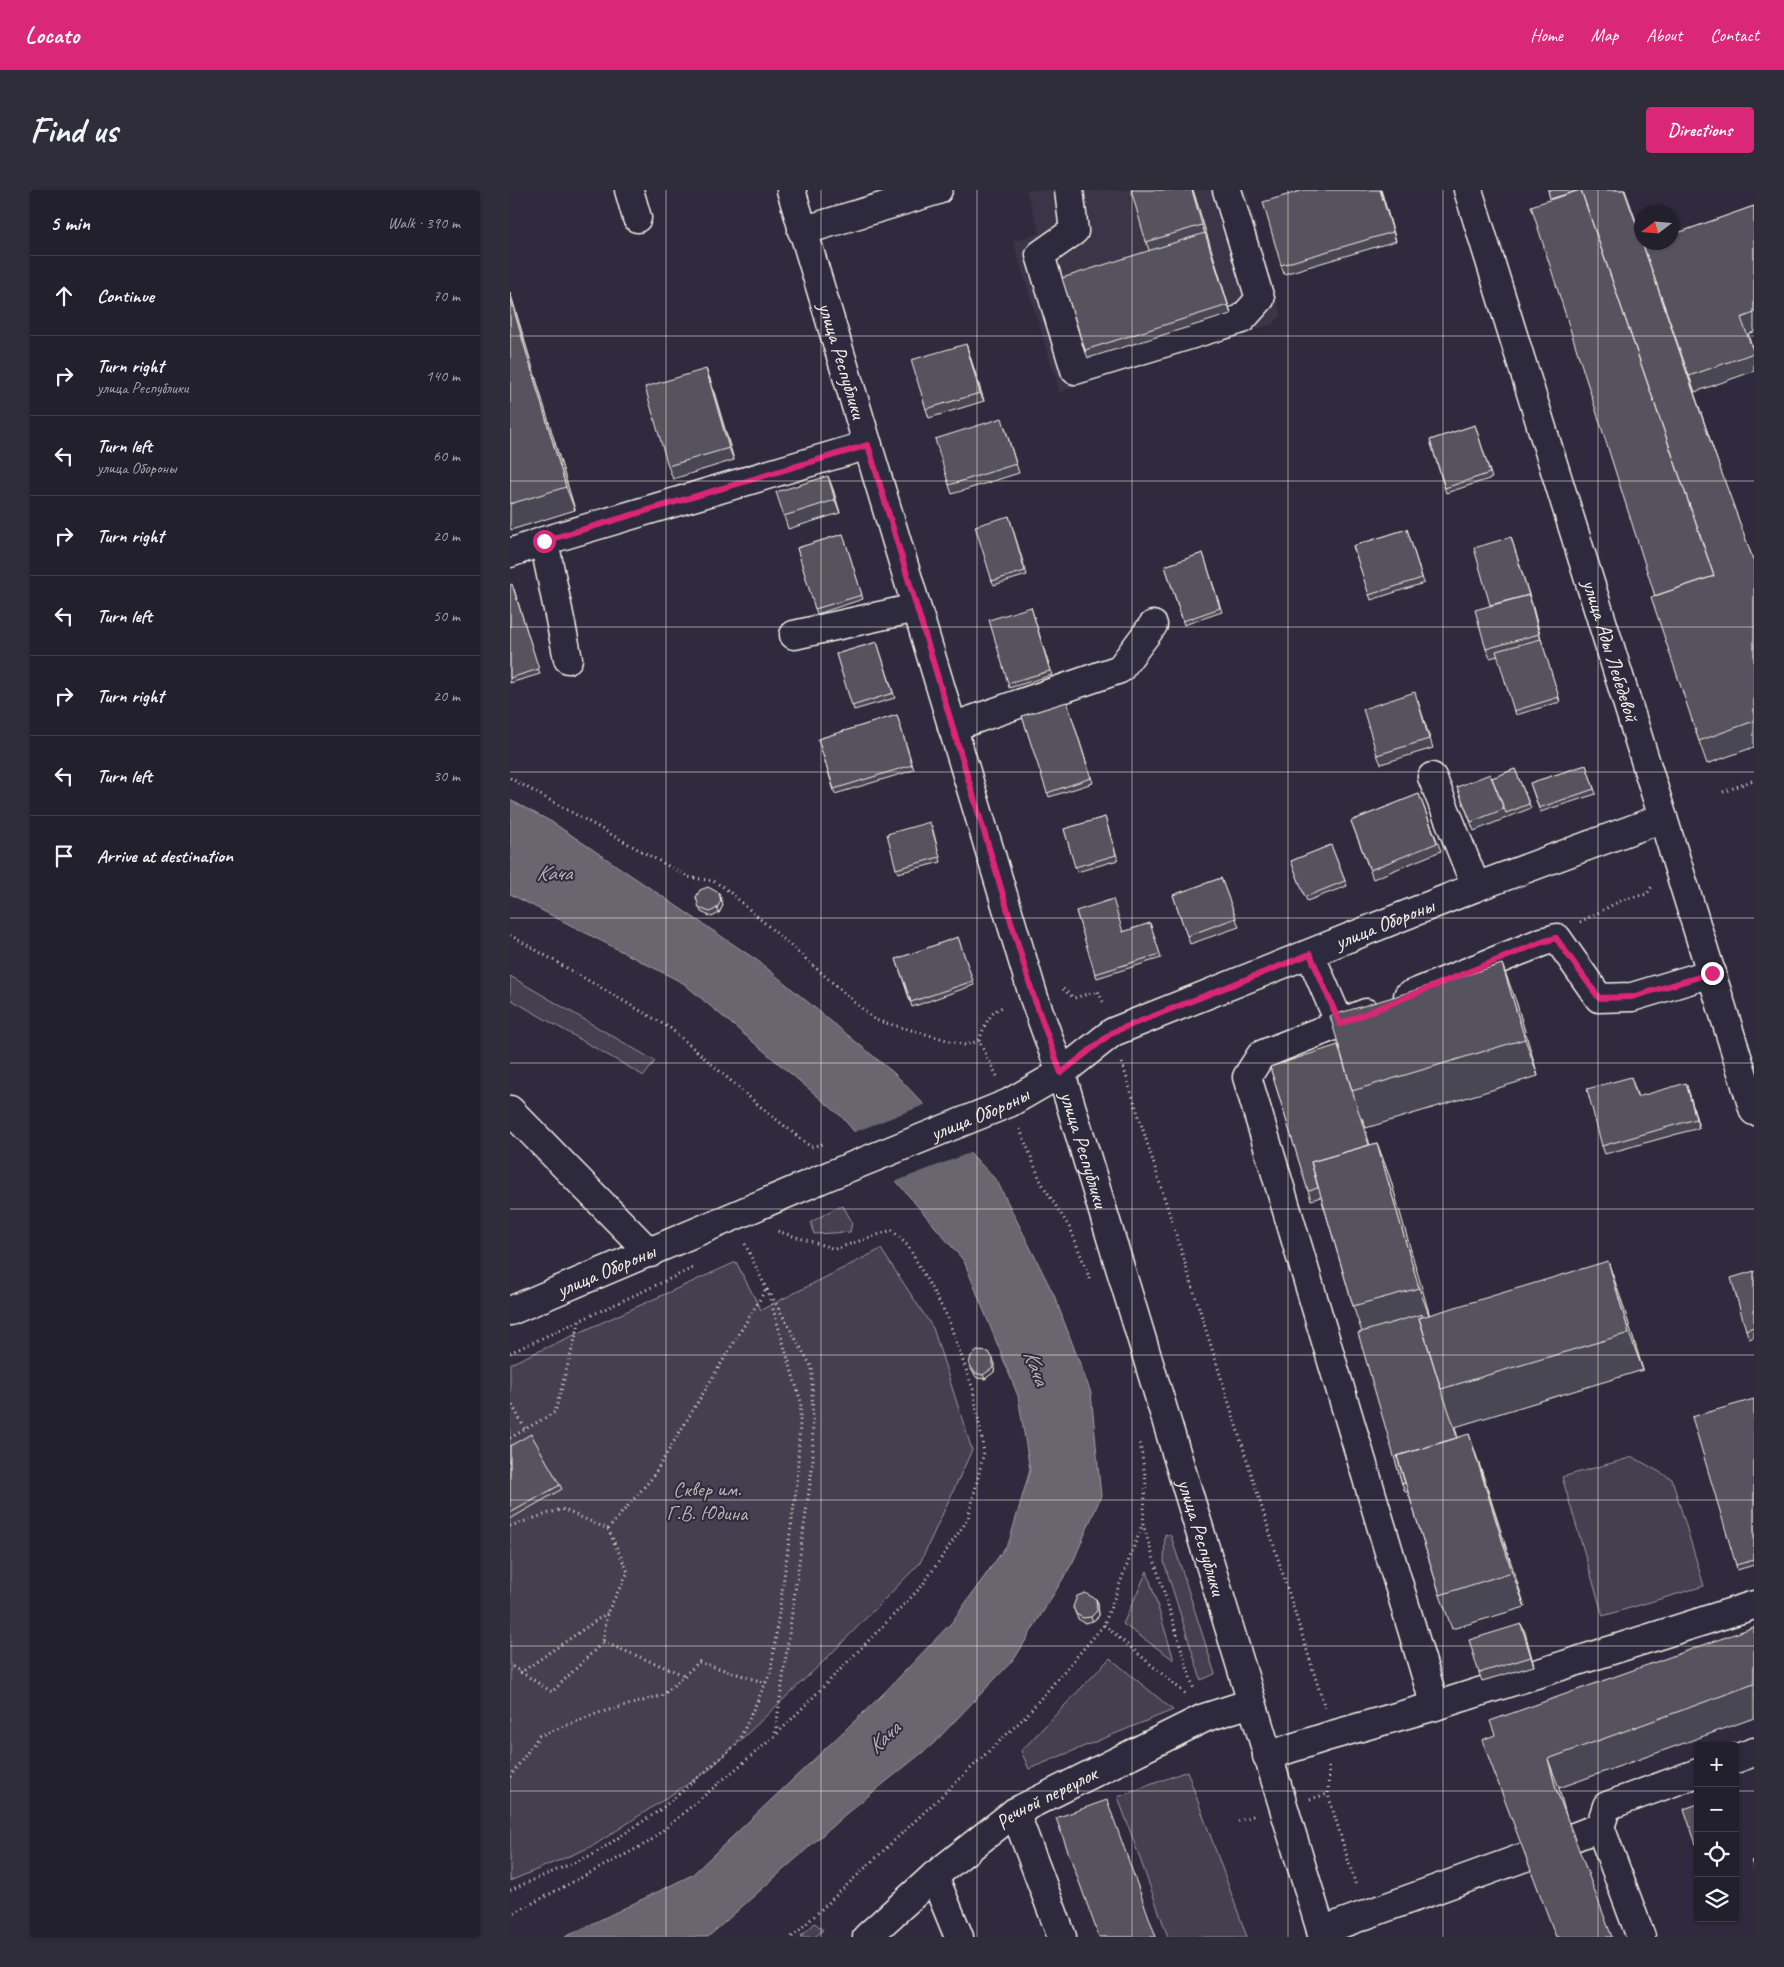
<!DOCTYPE html>
<html lang="en">
<head>
<meta charset="utf-8">
<style>
	:root { --surface:#23202e; --page:#2f2d3a; --text:#f1f3f6; --muted:#a3a3aa; --line:#403e4a; --accent:#db2777 }
	body { margin:0; font-family:Caveat,sans-serif; background:var(--page); color:var(--text) }
	.controls { position:absolute; right:15px; bottom:15px; display:grid; overflow:hidden; border-radius:5px; box-shadow:0 1px 4px #0004 }
	.controls button { width:45px; height:45px; display:grid; place-items:center; padding:0; border:0; border-bottom:1px solid var(--line); background:var(--surface); color:var(--text); font:25px sans-serif }
	.compass { position:absolute; left:1124px; top:15px; width:45px; height:45px; border-radius:50%; background:var(--surface); box-shadow:0 1px 4px #0004; rotate:254deg }
	.stop { position:absolute; width:15px; height:15px; margin:-11px; border:4px solid #db2777; border-radius:50%; background:#fff }
	.stop.end { background:#db2777; border-color:#fff; box-shadow:0 1px 5px #0008 }
	.list { margin:0; padding:0; list-style:none }
	h2 { display:flex; justify-content:space-between; align-items:center; height:65px; margin:0; padding:0 20px; font-size:21px }
	h2 small { font-size:16px; font-weight:400; color:var(--muted) }
	.list li { display:grid; grid-template-columns:32px 1fr auto; gap:15px; align-items:center; box-sizing:border-box; height:80px; padding:0 20px; border-top:1px solid var(--line) }
	.list b { display:block; font-size:19px; white-space:nowrap }
	.list p { margin:0; font-size:16px; white-space:nowrap; color:var(--muted) }
	.list em { font-size:16px; font-style:normal; color:var(--muted) }
	.icon { flex:none; width:28px; height:28px; fill:none; stroke:currentColor; stroke-width:2; stroke-linecap:round; stroke-linejoin:round }
	.map { position:relative; flex:none; width:1244px; height:1747px; overflow:hidden; border-radius:5px }
	header { display:flex; align-items:center; gap:30px; box-sizing:border-box; height:70px; padding:0 25px; background:var(--accent); color:#fff }
	header strong { font-size:24px }
	nav { display:flex; gap:28px; margin-inline-start:auto; font-size:18px }
	.intro { display:flex; align-items:center; justify-content:space-between; box-sizing:border-box; height:120px; padding:0 30px }
	h1 { margin:0; font-size:35px }
	.button { padding:12px 22px; border-radius:5px; background:var(--accent); color:#fff; font-size:18px; font-weight:700 }
	main { display:flex; gap:30px; padding:0 30px }
	aside { flex:1; background:var(--surface); border-radius:5px; box-shadow:0 1px 4px #0004 }
	.map>svg:first-child { display:block }
</style>
</head>
<body>
<header>
<strong>Locato</strong>
<nav><a>Home</a><a>Map</a><a>About</a><a>Contact</a></nav>
</header>
<div class="intro"><h1>Find us</h1><a class="button">Directions</a></div>
<main>
<aside>
<h2>5 min<small>Walk · 390 m</small></h2>
<ul class="list">
<li><svg class="icon" aria-label="ahead" viewBox="0 0 24 24"><path d="M12 20V5M6 11l6-6 6 6"/></svg><div><b>Continue</b></div><em>70 m</em></li>
<li><svg class="icon" aria-label="right" viewBox="0 0 24 24"><path d="M7 20v-9h11M14 6l5 5-5 5"/></svg><div><b>Turn right</b><p>улица Республики</p></div><em>140 m</em></li>
<li><svg class="icon" aria-label="left" viewBox="0 0 24 24"><path d="M17 20v-9H6M10 6l-5 5 5 5"/></svg><div><b>Turn left</b><p>улица Обороны</p></div><em>60 m</em></li>
<li><svg class="icon" aria-label="right" viewBox="0 0 24 24"><path d="M7 20v-9h11M14 6l5 5-5 5"/></svg><div><b>Turn right</b></div><em>20 m</em></li>
<li><svg class="icon" aria-label="left" viewBox="0 0 24 24"><path d="M17 20v-9H6M10 6l-5 5 5 5"/></svg><div><b>Turn left</b></div><em>50 m</em></li>
<li><svg class="icon" aria-label="right" viewBox="0 0 24 24"><path d="M7 20v-9h11M14 6l5 5-5 5"/></svg><div><b>Turn right</b></div><em>20 m</em></li>
<li><svg class="icon" aria-label="left" viewBox="0 0 24 24"><path d="M17 20v-9H6M10 6l-5 5 5 5"/></svg><div><b>Turn left</b></div><em>30 m</em></li>
<li><svg class="icon" aria-label="arrive" viewBox="0 0 24 24"><path d="M6 21V4h12l-3 4 3 4H6"/></svg><div><b>Arrive at destination</b></div></li>
</ul>
</aside>
<div class="map">
<svg width="1244" height="1747" viewBox="0 0 1244 1747">
	<rect width="100%" height="100%" fill="#2f2a3d"/>
	<filter id="ink" filterUnits="userSpaceOnUse"><feTurbulence type="fractalNoise" baseFrequency=".02" numOctaves="2"/><feDisplacementMap in="SourceGraphic" scale="10" xChannelSelector="R" yChannelSelector="G"/><feConvolveMatrix kernelMatrix="1 2 1 2 8 2 1 2 1" color-interpolation-filters="sRGB"/></filter>
	<g filter="url(#ink)">
		<!-- built -->
		<path fill="#3b3647" d="M516 0H736L771 125 763 134 550 202 503 51 530 43Z"/>
		<!-- green -->
		<path fill="#454050" stroke="#9c989c" d="M0 786 145 871 134 886 0 809Z
			M329 1016H333L342 1032 340 1042 304 1044 301 1032Z
			M371 1059 423 1138 462 1260 410 1373 317 1468 199 1580 83 1656 0 1691V1174L226 1072 251 1120Z
			M1123 1267 1162 1289 1194 1396 1093 1426 1052 1287Z
			M655 1344 661 1346 705 1484 691 1490 654 1372Z
			M637 1381 664 1470 613 1434Z
			M600 1468 663 1520 519 1579 511 1561Z
			M677 1581 737 1747H658L608 1607Z
			M305 1733 313 1740 305 1747H290Z"/>
		<!-- water -->
		<path fill="#6a6670" stroke="#a19ea0" d="M0 610 42 632 248 771 385 884 487 991 544 1105 581 1203 591 1306 563 1372 505 1468 423 1554 337 1623 198 1747H55L182 1685 372 1505 442 1432 499 1352 520 1280 508 1206 454 1071 331 926 173 793 0 704Z"/>
		<!-- pier -->
		<path fill="#2f2a3d" d="M417 914 462 962 384 992 342 943Z"/>
		<g fill="none" stroke-linecap="round" stroke-linejoin="round">
			<!-- minor casing -->
			<g stroke="#f4f1e8" stroke-width="31">
				<g id="minor">
					<path d="M119 0 127 28"/>
					<path id="s1" d="M281 0 524 808 551 883"/>
					<path d="M559 0 564 41 530 65 565 180 732 129 750 109 717 0"/>
					<path d="M292 41 428 0"/>
					<path d="M34 351 358 255"/>
					<path d="M0 363 34 351 58 469"/>
					<path d="M284 445 406 418"/>
					<path d="M442 537 610 479 643 435"/>
					<path d="M922 587 966 697"/>
					<path d="M800 764 830 834"/>
					<path d="M898 806 1032 752 1047 748 1089 808 1122 807 1202 783"/>
					<path d="M856 823 751 865 737 887 925 1516"/>
					<path d="M0 920 140 1063"/>
					<path d="M757 1566 819 1546 925 1516 1244 1415"/>
					<path d="M1225 1569 1244 1562"/>
					<path d="M505 1622 552 1747"/>
					<path d="M1090 1637 1131 1747"/>
					<path d="M1064 1647 1090 1637 1097 1616 1188 1583"/>
					<path d="M424 1686 449 1747"/>
					<path d="M811 1741 1015 1667"/>
					<path id="s2" d="M357 1747 424 1686 505 1622 694 1528 741 1513"/>
				</g>
			</g>
			<!-- major casing -->
			<g stroke="#f4f1e8" stroke-width="31">
				<g id="major">
					<path id="s3" d="M958 0 1244 921"/>
					<path id="s4" d="M551 883 813 1747"/>
					<path id="s5" d="M0 1121 323 984 499 913 551 883 603 842 966 697 1153 628"/>
				</g>
			</g>
			<!-- path -->
			<path stroke="#f4f1e8" stroke-width="3" stroke-dasharray="1 4" stroke-linecap="butt" d="M0 588 178 687 203 691 215 698 365 830 455 855 469 851
				M1213 602 1244 590
				M1070 732 1112 710 1137 704 1143 695
				M0 745 160 838 252 918 301 957 312 954
				M553 799 564 808 588 801 594 814
				M612 873 815 1518
				M487 886 469 851C474 837 479 821 495 816
				M510 939 531 992 561 1040 581 1092
				M235 1054 257 1100
				M261 1105 302 1178 303 1272 265 1545
				M0 1163 183 1078
				M0 1211 15 1239
				M0 1248 45 1222 70 1130
				M633 1334 684 1500
				M0 1336 52 1319 98 1339 118 1382 97 1423 93 1452 42 1502 0 1475
				M98 1339 142 1288 256 1099
				M594 1435 676 1504
				M93 1452 174 1485
				M10 1483 97 1423
				M819 1577 818 1604 846 1696
				M0 1587 29 1546 88 1523 152 1506 189 1472 256 1493
				M800 1609 818 1604
				M728 1631 746 1625
				M0 1700 84 1664 150 1620 228 1553 261 1481 287 1293 291 1212 257 1099
				M0 1725 139 1652 265 1546 412 1396 458 1329 474 1262 463 1199 437 1126 398 1056 382 1040 325 1059 267 1041
				M282 1747 513 1529 594 1435 633 1333 636 1292 630 1253"/>
			<!-- minor -->
			<use href="#minor" stroke="#2f2a3d" stroke-width="28"/>
			<!-- major -->
			<use href="#major" stroke="#2f2a3d" stroke-width="28"/>
		</g>
		<!-- wall -->
		<path fill="#4a4752" stroke="#f4f1e8" d="M683 0 721 124 578 168 575 160 639 60 636 52Z
			M871 0 886 51 774 84 771 75Z
			M1038 0H1115L1132 48V52H1133L1134 55 1244 16V142L1238 144 1244 162V181L1185 202 1159 130 1210 279 1244 372V557L1197 574 1189 551 1145 406Z
			M0 102 65 320 1 340 0 337Z
			M456 154 474 211 419 228 416 219Z
			M196 179 201 192 224 270 163 289 158 276Z
			M965 235 982 288 936 303 920 250Z
			M495 237 509 283 442 304 439 295Z
			M323 299 330 323 278 339 274 326Z
			M499 326 517 385 484 395 482 391Z
			M897 339 914 393 861 410 843 356Z
			M333 344 353 409 307 424 287 358Z
			M693 363 712 422 674 435 655 376Z
			M0 395 4 399 30 484 0 493Z
			M1022 414 1032 453 1050 512 1006 525 988 466 980 468 976 459 980 415Z
			M521 417 542 485 499 498 498 493Z
			M367 452 385 508 344 520 326 464Z
			M908 511 923 558 871 574 867 565Z
			M557 512 583 593 539 607 512 526Z
			M387 525 404 580 325 604 308 549Z
			M1076 575 1086 604 1030 622 1020 593Z
			M1005 579 1021 618 964 641 947 597 982 588Z
			M909 604 931 661 863 689 841 631Z
			M595 627 608 670 567 682 554 639Z
			M422 636 431 672 388 683 386 679Z
			M821 655 837 696 797 711 781 671Z
			M711 688 729 737 680 754 663 705Z
			M186 707H211L213 715 209 723 202 727 191 722Z
			M566 721 613 742 640 733 651 768 587 788Z
			M448 747 464 795 402 817 386 769Z
			M1006 811 1028 886 856 938 852 928 860 955 867 953 880 988 919 1125 1111 1109 1133 1180 945 1237 948 1248 971 1279 1015 1417 942 1439 930 1405 898 1302H895L892 1294 852 1142 843 1116 811 1007 801 1010 760 877Z
			M1121 887 1128 907 1179 902 1189 938 1095 964 1092 956Z
			M1244 1081V1147L1239 1149 1236 1140Z
			M459 1174H485L484 1182 475 1189 467 1188 460 1178Z
			M1244 1209V1375L1227 1380 1226 1375Z
			M0 1256 50 1295 52 1299 0 1329Z
			M586 1409 588 1413 589 1426 583 1431 575 1433 568 1429 563 1417Z
			M1011 1434 1024 1476 972 1491 969 1483Z
			M1244 1437V1528L1049 1598 985 1545Z"/>
		<!-- shaded-wall -->
		<path fill="#3c3942" stroke="#f4f1e8" d="M682 0H683L721 124 692 35Z
			M870 0H871L886 51 883 42Z
			M1132 52H1133L1210 279 1202 256Z
			M0 102 65 320 56 297 0 107Z
			M456 154 459 163 474 211 470 203Z
			M196 179 201 192 224 270 219 258Z
			M318 286 323 299 330 323 325 310Z
			M1001 347 1022 414 1032 453 1050 512 1029 444Z
			M209 703 213 715 209 723 207 718Z
			M992 774 1006 811 1028 886 1015 849Z
			M1176 893 1179 902 1189 938 1186 929Z
			M867 953 880 988 922 1133 909 1098Z
			M1098 1071 1111 1109 1133 1180 1119 1143Z
			M483 1169 485 1174 484 1182 475 1189 473 1185Z
			M959 1244 971 1279 1015 1417 1002 1382Z
			M586 1409 588 1413 589 1426 583 1431 581 1427Z
			M1011 1434 1015 1442 1024 1476 1021 1467Z
			M1038 1569 1049 1598 1057 1629 1046 1599Z"/>
		<!-- building -->
		<path fill="#56525f" stroke="#f4f1e8" d="M621 0H682L692 35 636 52Z
			M794 0H870L883 42 771 75 753 12Z
			M1038 0H1070L1040 9Z
			M1070 0H1071L1204 386 1145 406 1021 16Z
			M1071 0H1114L1132 50V52L1202 256 1244 372V531L1189 551 1141 407 1204 386Z
			M1244 16V123L1231 128 1244 163 1179 186 1133 55 1141 52H1162V45Z
			M695 43 718 115 575 160 552 88Z
			M0 107 56 297 0 314Z
			M456 154 470 203 416 219 401 170Z
			M196 179 219 258 158 276 135 197Z
			M492 228 506 274 439 295 425 249Z
			M965 235 980 283 935 298 920 250Z
			M318 286 325 310 274 326 266 302Z
			M499 326 515 381 482 391 465 336Z
			M897 339 912 388 859 405 843 356Z
			M333 344 352 405 305 419 287 358Z
			M1001 347 1020 409 1019 405 980 415 964 358Z
			M693 363 710 418 673 431 655 376Z
			M2 394 29 479 0 488V395Z
			M1019 405 1029 444 976 459 965 420Z
			M521 417 540 481 498 493 479 430Z
			M1031 449 1049 507 1004 521 986 461Z
			M367 452 383 503 342 516 326 464Z
			M905 502 919 549 867 565 853 519Z
			M557 512 581 588 537 603 512 526Z
			M387 525 402 575 324 599 308 549Z
			M1076 575 1084 599 1029 618 1020 593Z
			M1005 579 1019 614 996 623 982 588Z
			M980 584 994 619 961 632 947 597Z
			M909 604 927 653 860 680 841 631Z
			M595 627 606 665 565 677 554 639Z
			M420 632 430 667 386 679 377 644Z
			M821 655 835 691 795 707 781 671Z
			M711 688 726 728 677 746 663 705Z
			M198 697 209 703 211 711 207 718 200 722 189 718 186 707 190 700Z
			M603 709 613 742 640 733 650 764 585 784 566 721Z
			M448 747 463 791 401 812 386 769Z
			M992 774 1015 849 842 901 820 826Z
			M828 855 859 955 801 972 808 998 798 1001 760 877Z
			M1121 887 1127 907 1176 893 1186 929 1092 956 1077 899Z
			M867 953 909 1098 843 1116 801 972Z
			M1098 1071 1119 1143 931 1199 909 1128Z
			M1244 1081V1137L1236 1140 1221 1088Z
			M912 1124V1127L909 1128 931 1199 943 1233 947 1248 887 1266 895 1293 892 1294 848 1143Z
			M467 1161 479 1162 483 1169V1178L473 1185 465 1183 459 1174 461 1166Z
			M1244 1209V1370L1226 1375 1182 1227Z
			M21 1244 50 1295 0 1323V1256Z
			M959 1244 1002 1382 930 1405 887 1266Z
			M575 1403 586 1409 587 1421 581 1427 573 1428 566 1424 563 1417 567 1406Z
			M1011 1434 1021 1467 969 1483 959 1450Z
			M1244 1437V1494L1038 1569 1046 1599 1102 1747H1046L972 1550 985 1545 980 1531Z
			M597 1610 646 1747H589L546 1628Z
			M1188 1614V1660L1174 1619Z
			M1244 1670V1679L1241 1671Z"/>
	</g>
	<g fill="none" stroke-linecap="round" stroke-linejoin="round" filter="url(#ink)">
		<!-- route -->
		<path stroke="#db2777" stroke-width="6" d="M34 351 358 255 524 808 551 883 603 842 800 764 830 834 1032 752 1046 748 1089 808 1122 807 1202 783"/>
	</g>
	<!-- grid -->
	<path fill="none" stroke="#f4f1e8" stroke-width="1" stroke-opacity="0.55" d="M156 0V1747M311 0V1747M467 0V1747M622 0V1747M778 0V1747M933 0V1747M1088 0V1747M0 146H1244M0 291H1244M0 437H1244M0 582H1244M0 728H1244M0 873H1244M0 1019H1244M0 1165H1244M0 1310H1244M0 1456H1244M0 1601H1188M1225 1601H1244"/>
	<g text-anchor="middle" stroke-width="4" stroke-linejoin="round" paint-order="stroke">
		<!-- street labels -->
		<g font-size="21" fill="#f4f1e8" stroke="#2f2a3d">
			<text dy="7" stroke="none"><textPath href="#s1" startOffset="178">улица Республики</textPath></text>
			<text dy="7" stroke="none"><textPath href="#s3" startOffset="482">улица Ады Лебедевой</textPath></text>
			<text dy="7" stroke="none"><textPath href="#s5" startOffset="959">улица Обороны</textPath></text>
			<text dy="7" stroke="none"><textPath href="#s5" startOffset="509">улица Обороны</textPath></text>
			<text dy="7" stroke="none"><textPath href="#s4" startOffset="80">улица Республики</textPath></text>
			<text dy="7" stroke="none"><textPath href="#s5" startOffset="104">улица Обороны</textPath></text>
			<text dy="7" stroke="none"><textPath href="#s4" startOffset="485">улица Республики</textPath></text>
			<text dy="7" stroke="none"><textPath href="#s2" startOffset="228">Речной переулок</textPath></text>
		</g>
		<!-- park labels -->
		<g font-size="21" fill="#b7b3b3" stroke="#2f2a3d">
			<text x="197" y="1306">Сквер им.<tspan x="197" dy="24">Г.В. Юдина</tspan></text>
		</g>
		<!-- water labels -->
		<g font-size="22" font-style="italic" fill="#b6b2b2" stroke="#2f2a3d">
			<text x="44" y="690">Кача</text>
			<text transform="translate(527 1177) rotate(69)" y="8">Кача</text>
			<text transform="translate(373 1547) rotate(-44)" y="8">Кача</text>
		</g>
	</g>
</svg>
<div class="controls">
<button>+</button>
<button>−</button>
<button><svg class="icon" aria-label="locate" viewBox="0 0 24 24"><circle cx="12" cy="12" r="6"/><path d="M12 2v4M12 18v4M2 12h4M18 12h4"/></svg></button>
<button><svg class="icon" aria-label="layers" viewBox="0 0 24 24"><path d="M12 4l9 5-9 5-9-5zM3 14l9 5 9-5"/></svg></button>
</div>
<svg class="compass" viewBox="-18 -18 36 36"><path d="M0-13l5 13h-10z" fill="#e53935"/><path d="M0 13l5-13h-10z" fill="#a3a3aa"/></svg>
<div class="stop" style="left:34px;top:351px"></div>
<div class="stop end" style="left:1202px;top:783px"></div>
</div>
</main>
</body>
</html>
